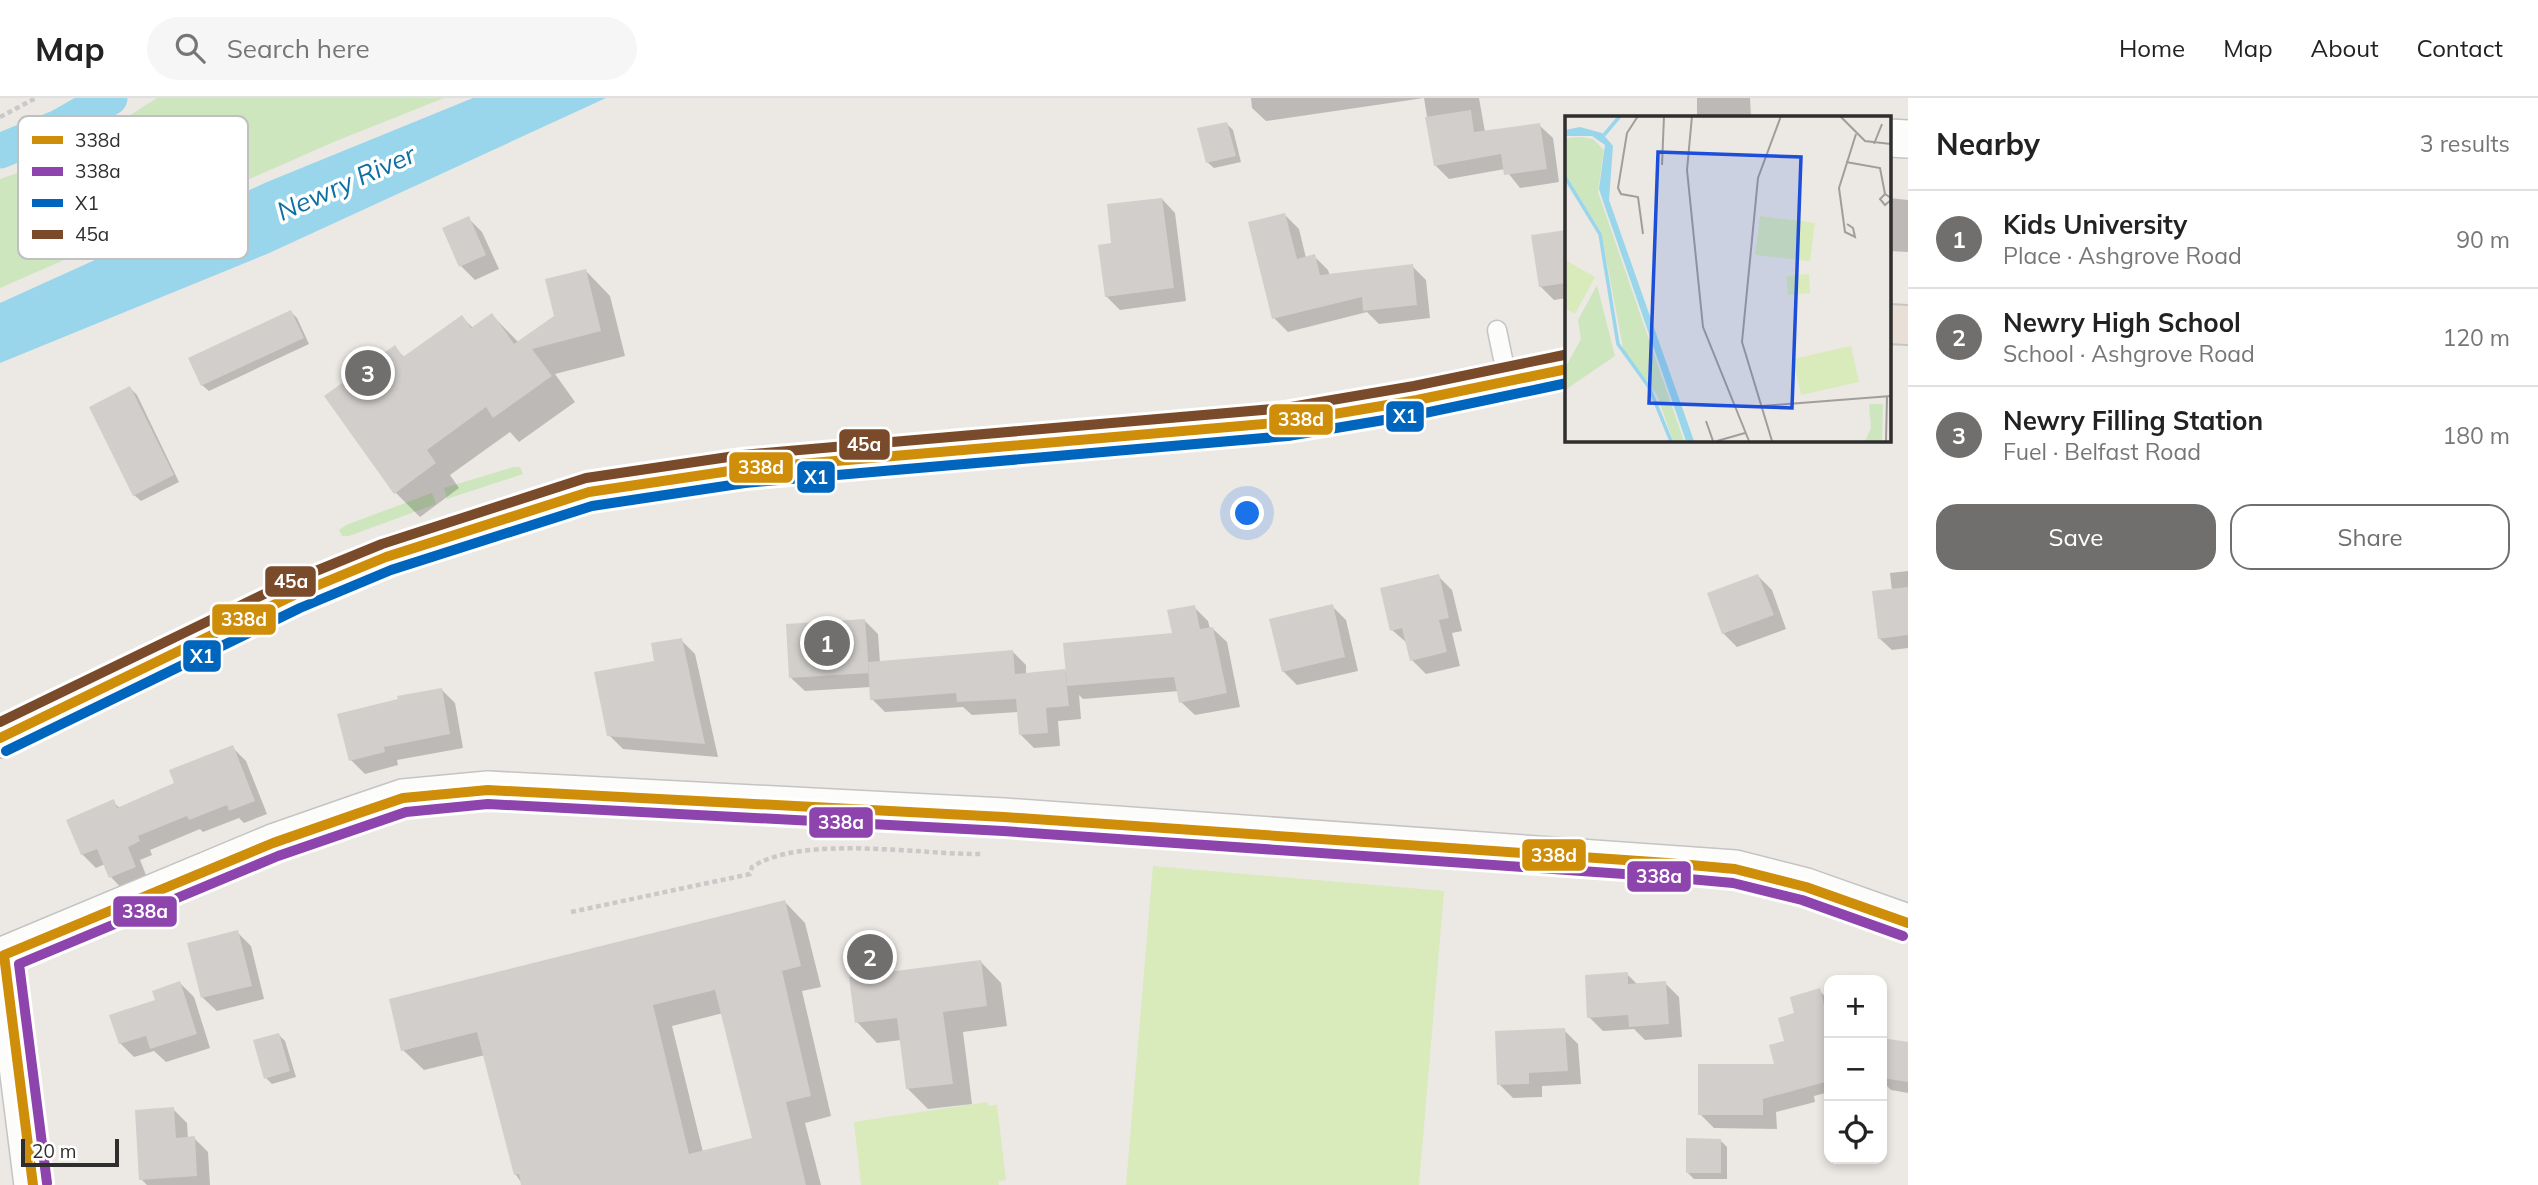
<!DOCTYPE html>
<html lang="en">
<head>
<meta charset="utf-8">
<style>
	:root { --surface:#fff; --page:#f6f6f6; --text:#222; --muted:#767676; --line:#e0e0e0; --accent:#706f6e }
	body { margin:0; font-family:Mulish,sans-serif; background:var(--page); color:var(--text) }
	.controls { position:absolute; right:21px; bottom:21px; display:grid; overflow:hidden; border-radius:14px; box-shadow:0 4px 10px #0003 }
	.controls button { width:63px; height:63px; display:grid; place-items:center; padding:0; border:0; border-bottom:2px solid var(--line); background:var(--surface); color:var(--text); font:35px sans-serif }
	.scale { position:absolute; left:21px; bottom:18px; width:98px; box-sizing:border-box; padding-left:7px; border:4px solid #2e2e2e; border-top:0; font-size:19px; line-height:24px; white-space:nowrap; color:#2e2e2e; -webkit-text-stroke:5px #fff; paint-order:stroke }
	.you { position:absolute; left:1248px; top:416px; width:24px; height:24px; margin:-18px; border:5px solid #fff; border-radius:50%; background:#1a73e8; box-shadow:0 0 0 10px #1a73e833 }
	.badge { display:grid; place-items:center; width:46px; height:46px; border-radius:50%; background:var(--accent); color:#fff; font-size:23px; font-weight:700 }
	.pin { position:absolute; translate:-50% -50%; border:4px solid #fff; box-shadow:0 2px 7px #0006 }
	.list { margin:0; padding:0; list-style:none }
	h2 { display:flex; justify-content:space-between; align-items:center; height:91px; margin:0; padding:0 28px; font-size:30px }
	h2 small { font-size:23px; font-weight:400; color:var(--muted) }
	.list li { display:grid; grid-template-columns:46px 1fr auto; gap:21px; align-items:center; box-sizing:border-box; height:98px; padding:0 28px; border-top:2px solid var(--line) }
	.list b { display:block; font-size:26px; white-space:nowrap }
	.list p { margin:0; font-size:23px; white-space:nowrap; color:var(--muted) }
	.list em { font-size:23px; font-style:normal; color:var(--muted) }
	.actions { display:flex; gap:14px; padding:21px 28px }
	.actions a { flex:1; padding:16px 0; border:2px solid var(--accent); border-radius:21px; text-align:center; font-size:24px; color:var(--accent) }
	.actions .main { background:var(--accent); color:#fff }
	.icon { flex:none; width:38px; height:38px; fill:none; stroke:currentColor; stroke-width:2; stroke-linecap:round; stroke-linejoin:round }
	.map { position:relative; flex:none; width:1908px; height:1087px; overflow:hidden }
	header { display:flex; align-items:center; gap:42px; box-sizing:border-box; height:98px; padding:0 35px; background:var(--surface); border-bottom:2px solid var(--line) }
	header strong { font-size:33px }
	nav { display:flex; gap:38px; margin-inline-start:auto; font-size:24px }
	.search { width:490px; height:63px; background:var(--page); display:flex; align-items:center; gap:18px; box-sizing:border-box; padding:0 24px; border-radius:38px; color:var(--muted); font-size:26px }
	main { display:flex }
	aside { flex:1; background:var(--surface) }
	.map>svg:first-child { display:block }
</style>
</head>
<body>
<header>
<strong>Map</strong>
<div class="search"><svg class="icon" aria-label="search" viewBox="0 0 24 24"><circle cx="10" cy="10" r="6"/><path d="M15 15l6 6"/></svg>Search here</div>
<nav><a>Home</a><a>Map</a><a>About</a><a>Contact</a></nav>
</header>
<main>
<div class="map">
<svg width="1908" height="1087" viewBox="0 0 1908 1087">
	<rect width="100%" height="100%" fill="#ece8e4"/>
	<!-- green -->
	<path fill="#cee6be" d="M157 0H444L336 43 0 190V81L64 59Z
		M513 369H520L523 376 447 401 444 390Z
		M432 395 436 406 349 438H342L339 432 346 427Z"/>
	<!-- pitch -->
	<path fill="#d9eabb" d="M1153 768 1444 793 1419 1087H1126Z
		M987 1004 988 1008 997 1007 1006 1082 998 1083 999 1087H861L854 1024Z"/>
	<!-- water -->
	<path fill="#99d6ec" d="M473 0H606L267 156 0 265V205L267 84Z"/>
	<!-- shadow -->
	<path fill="#0003" fill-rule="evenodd" d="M1251 0H1479L1485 34 1539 27 1553 40 1559 84 1520 90 1505 71 1449 81 1435 67 1424 0 1266 23 1252 10Z
		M1697 0H1750L1751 19H1697Z
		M1227 26 1233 32 1241 64 1214 70 1207 64Z
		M1889 100 1908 102V154L1889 153Z
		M1162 101 1175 115 1186 203 1120 212 1106 198 1113 147Z
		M1285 117 1299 131 1306 160 1314 158 1328 172 1330 178 1412 168 1426 182 1430 220 1379 226 1367 214 1288 234 1274 220Z
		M468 120 482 134 499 171 475 182 461 168 444 131Z
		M1567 134V200L1554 202 1540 188Z
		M586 173 610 198 625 258 555 276 575 304 519 344 510 334 450 377 459 390 420 419 395 394V250L405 260 462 219 473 230 492 217 519 245 556 219Z
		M291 214 297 220 309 246 209 293 202 287Z
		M130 290 137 297 179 384 141 403 134 397Z
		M1908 473V550L1892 552 1879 540 1892 493 1890 475Z
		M1438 478 1452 492 1462 533 1452 535 1460 568 1426 576 1412 562 1407 545 1392 532Z
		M1758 478 1772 492 1786 531 1737 549 1723 535Z
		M1332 508 1346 522 1358 573 1297 587 1283 573Z
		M1194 509 1208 523 1210 531H1213L1227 544 1240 609 1195 617 1181 604 1179 593 1083 601 1079 597 1081 621 1058 623 1060 648 1034 650 1020 636 1019 614 972 617 963 609 885 614 872 601 871 589 805 593 791 580 864 522 878 536 880 565 1012 553 1026 567V577L1065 573 1068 576 1174 537Z
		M681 542 695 556 718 659 623 651 609 637Z
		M441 591 455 605 463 650 397 662 398 667 365 676 351 662Z
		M232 649 246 663 267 716 244 725 239 720 203 734 200 731 150 752 152 757 140 762 148 782 124 793 111 779 105 766 96 770 82 756 113 704 121 711 176 686Z
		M785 804 805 825 821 889 802 893 831 1018 805 1025 821 1087H523L516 1077 485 957 424 972 403 952ZM723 915 754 1042 703 1054 672 928Z
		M237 834 251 848 264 901 217 913 203 900 189 846Z
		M981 864 1001 885 1007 928 963 934 972 1006 928 1011 908 991 901 942 877 945 857 924Z
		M1627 876 1638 887 1665 885 1679 899 1682 939 1645 942 1634 931 1603 933 1589 919Z
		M180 885 194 899 210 950 166 964 154 953 134 959 120 945 157 904Z
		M1819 892 1829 903V994L1814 998 1815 1004 1776 1014 1777 1031 1714 1030 1700 1016 1776 967 1796 916Z
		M1564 932 1578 946 1581 986 1542 988V999L1513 1000 1499 986Z
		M279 937 285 943 296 979 272 986 266 980Z
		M1882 942 1908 946V995L1891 992 1882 983Z
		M173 1011 187 1025 188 1041 194 1040 208 1054 210 1087H147L141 1081Z
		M1720 1042 1727 1049V1081H1694L1688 1075Z"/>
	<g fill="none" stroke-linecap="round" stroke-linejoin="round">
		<!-- canal -->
		<path stroke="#99d6ec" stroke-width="35" d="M0 53 59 29 110 0"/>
	</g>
	<!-- building -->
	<path fill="#d1cecb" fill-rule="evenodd" d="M1471 12 1474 34 1540 25 1547 71 1504 77 1501 56 1434 68 1425 19Z
		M1227 24 1236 58 1206 65 1197 30Z
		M1162 100 1174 190 1105 199 1098 147 1111 145 1107 106Z
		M1285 115 1297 161 1315 156 1320 177 1413 166 1417 207 1363 213 1362 199 1272 221 1248 124Z
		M469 118 486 157 459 169 442 130Z
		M1567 132V185L1539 189 1531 137Z
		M586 171 601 233 532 251 552 278 493 320 486 309 427 352 436 365 394 396 324 298 395 247 403 259 462 217 471 230 492 215 514 246 554 218 545 181Z
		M291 212 304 240 201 288 188 260Z
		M130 288 174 377 133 398 89 309Z
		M1439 476 1449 520 1439 522 1447 554 1410 563 1402 530 1390 533 1380 490Z
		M1758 476 1774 517 1722 536 1707 495Z
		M1908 489V537L1878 541 1872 493Z
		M1333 506 1345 559 1282 574 1269 521Z
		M1195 507 1200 531 1213 529 1227 595 1179 605 1174 579 1067 588 1063 545 1172 535 1167 512Z
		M865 521 869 575 789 580 786 526Z
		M682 540 705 646 607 638 594 574 654 563 651 545Z
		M1013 552 1015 576 1065 571 1069 608 1046 610 1048 635 1019 637 1016 601 957 604 956 595 870 602 868 564Z
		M442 590 450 636 384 649 385 654 349 663 337 616 398 601 397 598Z
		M233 647 255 703 229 713 227 707 189 722 187 718 138 738 140 743 128 749 136 769 109 780 97 751 81 757 66 722 114 701 117 710 174 685 169 672Z
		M785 802 801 868 782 873 811 998 786 1004 806 1087H521L519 1076 514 1077 477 934 401 953 389 901ZM715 892 752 1040 689 1056 653 907Z
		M238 832 252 888 201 900 187 845Z
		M981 862 987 908 943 914 953 986 906 991 897 920 855 925 849 879Z
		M1628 874V886L1666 883 1669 926 1629 929 1628 917 1587 920 1585 877Z
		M180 883 197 936 150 951 146 938 119 946 109 917 155 902 152 893Z
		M1820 890 1824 907 1829 906V983L1763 1001V1017H1698V966H1774L1769 947 1784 943 1778 920 1794 915 1790 899Z
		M1565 930 1568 973 1529 975V986L1497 987 1495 933Z
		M279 935 290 973 264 981 253 942Z
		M1882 940 1908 944V984L1882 980Z
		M174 1009 176 1040 195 1038 197 1078 139 1082 135 1012Z
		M1686 1040 1721 1041V1075H1686Z"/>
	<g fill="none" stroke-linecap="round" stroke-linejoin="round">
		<!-- lane casing -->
		<g stroke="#c5c4c5" stroke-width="21">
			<path id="lane" d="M1497 232 1508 285"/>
		</g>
		<!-- street casing -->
		<g stroke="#c5c4c5" stroke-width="40">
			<path id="street" d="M1889 40 1908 41
				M4 857 33 1087
				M0 859 273 745 359 715 403 700 488 692 1004 719 1735 771 1806 789 1908 825"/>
		</g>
		<!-- highway casing -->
		<g stroke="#c6c5c4" stroke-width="42">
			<path id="highway" d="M1889 226 1908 227
				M0 640 294 497 386 459 589 394 743 371 1287 324 1417 302 1567 271"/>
		</g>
		<!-- path -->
		<path stroke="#c9c9c8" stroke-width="4.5" stroke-dasharray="5 3.5" stroke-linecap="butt" d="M0 19 36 0
			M571 814 750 776 752 769C802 736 922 757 982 756"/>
		<!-- lane -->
		<use href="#lane" stroke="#fcfcfb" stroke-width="18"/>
		<!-- street -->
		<use href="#street" stroke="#fcfcfb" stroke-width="37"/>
		<!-- highway -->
		<use href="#highway" stroke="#eadfd6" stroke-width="38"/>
		<!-- bus-1 casing -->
		<g stroke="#fff" stroke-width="16">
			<path id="bus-1" d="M0 640 294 497 386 459 589 394 743 371 1287 324 1417 302 1567 271
				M33 1087 4 857 273 745 359 715 403 700 488 692 1004 719 1668 765 1735 771 1806 789 1908 825"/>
		</g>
		<!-- bus-2 casing -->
		<g stroke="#fff" stroke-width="16">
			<path id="bus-2" d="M47 1085 19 866 278 758 406 714 488 706 1003 733 1667 779 1733 785 1802 802 1903 838"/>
		</g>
		<!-- bus-3 casing -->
		<g stroke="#fff" stroke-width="16">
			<path id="bus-3" d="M6 653 300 510 391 472 592 408 745 385 1288 338 1420 316 1567 285"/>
		</g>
		<!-- bus-4 casing -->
		<g stroke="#fff" stroke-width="16">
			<path id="bus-4" d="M0 624 289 484 382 446 586 380 742 357 1285 310 1414 288 1564 257"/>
		</g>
		<!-- bus-1 -->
		<use href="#bus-1" stroke="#cf8e09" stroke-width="10"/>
		<!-- bus-2 -->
		<use href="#bus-2" stroke="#8e44ad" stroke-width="10"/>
		<!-- bus-3 -->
		<use href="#bus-3" stroke="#0065bd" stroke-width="10"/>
		<!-- bus-4 -->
		<use href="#bus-4" stroke="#7a4b2a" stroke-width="10"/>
	</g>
	<g text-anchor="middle" stroke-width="7" stroke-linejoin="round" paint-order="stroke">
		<!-- water labels -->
		<g font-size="26" font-style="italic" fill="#0d6fa3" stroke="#fff">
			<text transform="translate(346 85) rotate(-24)" y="9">Newry River</text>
		</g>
	</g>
	<!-- overview -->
	<g transform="translate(1565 18)">
		<rect width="326" height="326" fill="#ece8e4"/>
		<path d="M16 21 28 23 39 34 33 76 119 325H108L92 279 59 237 36 116 0 58V22ZM32 169 50 240 0 274V252L16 223 13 204ZM304 288H318L317 325H300L306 312Z" fill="#cee6be"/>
		<path d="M195 100 250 107 245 145 190 139ZM0 144 30 161 10 198 0 192ZM244 158 245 177 223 179 221 160ZM286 230 294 266 236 279 228 243Z" fill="#d9eabb"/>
		<path d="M15 11 37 17 48 30 44 84 129 325H121L39 88 34 73 40 29 27 20H0V14Z" fill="#99d6ec"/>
		<path fill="none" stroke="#99d6ec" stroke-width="3.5" d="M39 19 55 0M0 61 35 118 53 228 84 271 106 325"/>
		<path fill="none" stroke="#a09e9b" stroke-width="2" d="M73 0 62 17 53 72 56 78 73 81 78 118M127 0 122 54 138 211 184 325M275 0 300 25 326 28M309 28 317 8M281 46 315 52 320 78M97 49 99 0M326 82 320 78 315 83 320 89 326 84M282 108 288 112 290 121 280 116 274 72 291 18M197 290 326 280M141 305 148 325M152 325 180 317M207 325 177 226 193 62 216 0M321 325 322 280"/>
		<path fill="#1d4ed8" fill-opacity="0.15" stroke="#1d4ed8" stroke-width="3.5" d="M93 36 236 41 227 292 84 287Z"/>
		<rect width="326" height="326" fill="none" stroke="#2e2e2e" stroke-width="3.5"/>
	</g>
	<!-- legend -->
	<rect x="18" y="18" width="230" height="143" rx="10" fill="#fff" stroke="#c0c0c0" stroke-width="2"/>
	<rect x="32" y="38" width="31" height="8" fill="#cf8e09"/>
	<rect x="32" y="69" width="31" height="9" fill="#8e44ad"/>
	<rect x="32" y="101" width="31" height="8" fill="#0065bd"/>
	<rect x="32" y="132" width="31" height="9" fill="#7a4b2a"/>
	<g font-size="19" fill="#2e2e2e">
		<text x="75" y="49">338d</text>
		<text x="75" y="80">338a</text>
		<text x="75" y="112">X1</text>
		<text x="75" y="143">45a</text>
	</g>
	<g stroke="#fff" stroke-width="2.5">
		<rect x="1385" y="302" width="40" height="33" rx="7" fill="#0065bd"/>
		<rect x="1268" y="305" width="66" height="33" rx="7" fill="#cf8e09"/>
		<rect x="838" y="330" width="53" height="33" rx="7" fill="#7a4b2a"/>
		<rect x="728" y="353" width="66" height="33" rx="7" fill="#cf8e09"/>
		<rect x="796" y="362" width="40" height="34" rx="7" fill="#0065bd"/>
		<rect x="264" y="467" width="53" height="33" rx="7" fill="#7a4b2a"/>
		<rect x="211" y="505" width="66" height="33" rx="7" fill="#cf8e09"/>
		<rect x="182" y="541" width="40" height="34" rx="7" fill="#0065bd"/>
		<rect x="808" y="708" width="66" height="33" rx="7" fill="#8e44ad"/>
		<rect x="1521" y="740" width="66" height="34" rx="7" fill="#cf8e09"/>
		<rect x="1626" y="762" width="66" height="33" rx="7" fill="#8e44ad"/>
		<rect x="112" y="797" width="66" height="33" rx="7" fill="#8e44ad"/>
	</g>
	<g font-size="19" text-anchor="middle" font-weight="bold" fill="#fff">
		<text x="1405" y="325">X1</text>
		<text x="1301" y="328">338d</text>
		<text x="864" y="353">45a</text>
		<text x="761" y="376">338d</text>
		<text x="816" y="386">X1</text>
		<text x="291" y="490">45a</text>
		<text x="244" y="528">338d</text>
		<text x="202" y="565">X1</text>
		<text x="841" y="731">338a</text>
		<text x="1554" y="764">338d</text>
		<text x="1659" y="785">338a</text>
		<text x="145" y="820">338a</text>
	</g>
</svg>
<div class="controls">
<button>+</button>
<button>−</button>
<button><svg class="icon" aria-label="locate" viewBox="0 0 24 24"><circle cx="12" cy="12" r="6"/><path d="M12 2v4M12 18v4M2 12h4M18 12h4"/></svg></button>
</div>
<div class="scale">20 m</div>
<div class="you"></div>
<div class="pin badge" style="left:827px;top:545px">1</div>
<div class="pin badge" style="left:870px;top:859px">2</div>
<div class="pin badge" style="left:368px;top:275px">3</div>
</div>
<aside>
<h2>Nearby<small>3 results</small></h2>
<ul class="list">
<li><span class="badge">1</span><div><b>Kids University</b><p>Place · Ashgrove Road</p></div><em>90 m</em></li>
<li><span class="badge">2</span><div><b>Newry High School</b><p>School · Ashgrove Road</p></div><em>120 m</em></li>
<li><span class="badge">3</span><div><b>Newry Filling Station</b><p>Fuel · Belfast Road</p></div><em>180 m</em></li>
</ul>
<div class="actions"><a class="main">Save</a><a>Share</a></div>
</aside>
</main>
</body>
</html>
